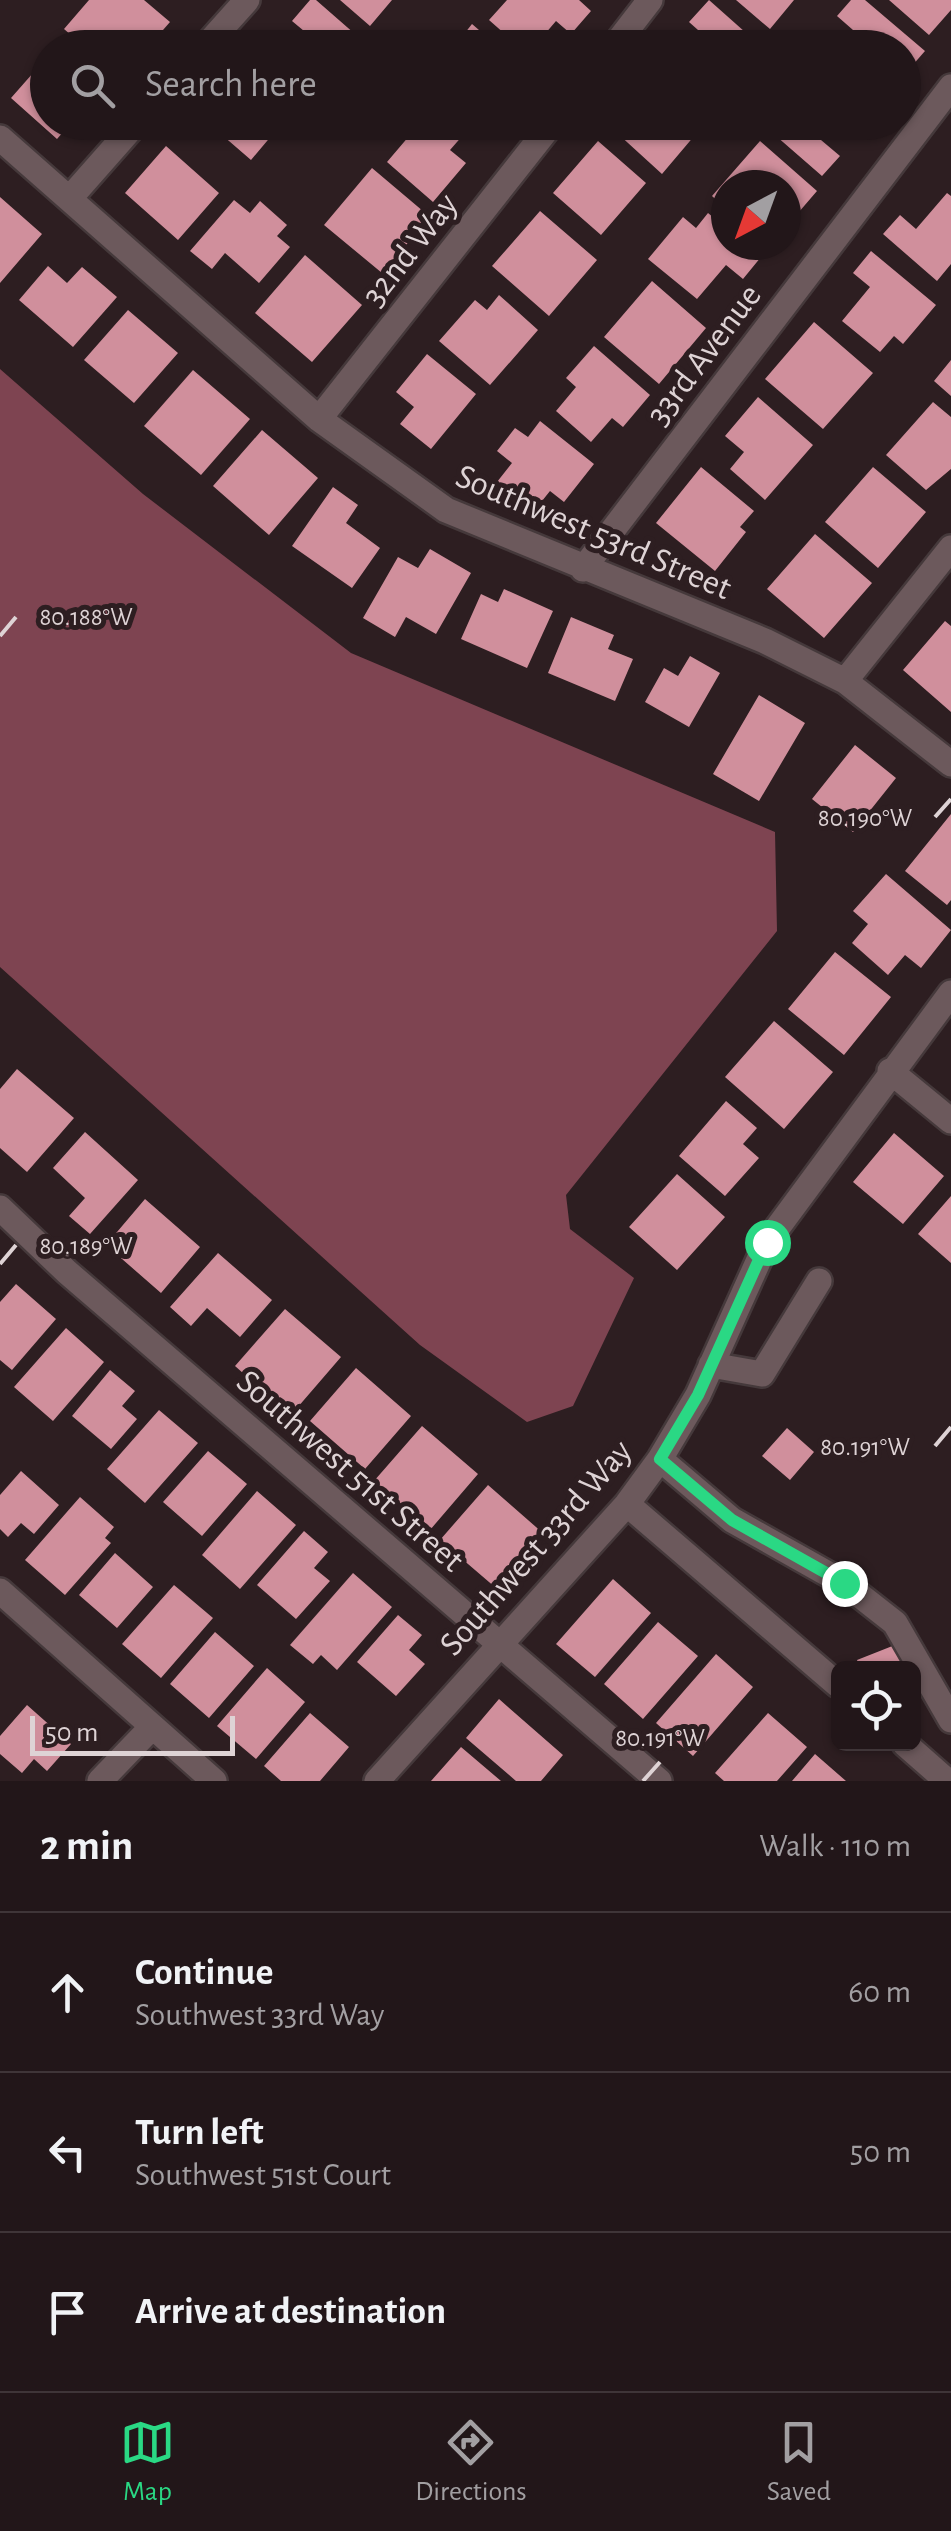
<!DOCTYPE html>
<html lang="en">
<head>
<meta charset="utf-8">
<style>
	:root { --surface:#221619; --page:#2a1f22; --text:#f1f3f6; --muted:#a29fa2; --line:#3f3538; --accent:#2ad884 }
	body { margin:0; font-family:"Alegreya Sans",sans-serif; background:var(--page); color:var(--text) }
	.controls { position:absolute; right:30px; bottom:30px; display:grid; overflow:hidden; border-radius:15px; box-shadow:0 2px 8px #0004 }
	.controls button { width:90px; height:90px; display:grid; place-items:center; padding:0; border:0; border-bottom:2px solid var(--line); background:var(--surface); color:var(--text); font:50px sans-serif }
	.compass { position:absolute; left:711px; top:170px; width:90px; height:90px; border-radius:50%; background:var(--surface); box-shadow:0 2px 8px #0004; rotate:221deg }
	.scale { position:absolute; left:30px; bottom:25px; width:205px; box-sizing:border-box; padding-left:10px; border:5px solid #ded3d5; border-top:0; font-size:28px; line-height:35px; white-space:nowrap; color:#ded3d5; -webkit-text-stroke:8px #2d1e21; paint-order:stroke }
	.stop { position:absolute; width:30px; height:30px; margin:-22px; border:8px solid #2ad884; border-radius:50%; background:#fff }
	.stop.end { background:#2ad884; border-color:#fff; box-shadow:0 2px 10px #0008 }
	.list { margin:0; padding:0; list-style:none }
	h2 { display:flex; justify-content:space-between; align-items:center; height:130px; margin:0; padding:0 40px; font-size:42px }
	h2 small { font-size:32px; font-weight:400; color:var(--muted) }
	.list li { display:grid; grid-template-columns:65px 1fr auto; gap:30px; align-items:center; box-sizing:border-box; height:160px; padding:0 40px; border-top:2px solid var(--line) }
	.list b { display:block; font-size:38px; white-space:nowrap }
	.list p { margin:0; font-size:32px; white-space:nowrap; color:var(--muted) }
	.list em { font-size:32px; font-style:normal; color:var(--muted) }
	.icon { flex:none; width:55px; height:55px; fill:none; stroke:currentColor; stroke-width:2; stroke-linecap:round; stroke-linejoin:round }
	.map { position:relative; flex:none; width:951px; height:1781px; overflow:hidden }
	.search { position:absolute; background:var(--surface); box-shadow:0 2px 8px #0004; left:30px; right:30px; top:30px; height:110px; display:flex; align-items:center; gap:25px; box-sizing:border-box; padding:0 35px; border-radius:55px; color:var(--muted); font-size:38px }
	.sheet { height:610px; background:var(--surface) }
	nav { display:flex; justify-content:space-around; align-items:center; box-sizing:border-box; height:140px; border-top:2px solid var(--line); background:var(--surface); font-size:28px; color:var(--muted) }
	nav a { display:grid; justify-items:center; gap:5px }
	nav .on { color:var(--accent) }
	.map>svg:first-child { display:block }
</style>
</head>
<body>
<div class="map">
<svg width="951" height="1781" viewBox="0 0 951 1781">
	<rect width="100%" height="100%" fill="#2d1e21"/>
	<!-- water -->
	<path fill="#7e4451" d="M0 369 143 494 351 653 775 832 777 931 566 1195 570 1229 634 1278 573 1406 527 1422 420 1345 0 967Z"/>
	<!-- building -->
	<path fill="#d08f9c" d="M89 0H144L170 22 149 46 130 30 115 48H86L64 29Z
		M310 0H316L371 48H289L304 31 292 21Z
		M340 0H392L370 26Z
		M507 0H579L591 11 571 34 556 21 533 48H521L489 20Z
		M709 0 763 48H699L707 38 689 22Z
		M736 0H794L770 29Z
		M851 0H865L925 51 904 75V48H839L853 30 837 16Z
		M889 0H951V10L929 35Z
		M472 24 500 48H453Z
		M48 56V122H72L57 139 11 98Z
		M207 122H283L251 160Z
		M421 122H450L464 134 450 150 466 163 433 202 387 162Z
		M605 122H706L662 174Z
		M774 122H837L821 140 840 156 822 176 768 129Z
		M598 141 646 183 601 235 553 193Z
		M760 141 817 191 786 227V185H726V209L712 196Z
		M166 146 219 193 178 240 125 193Z
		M372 168 430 217 382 273 324 225Z
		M947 193 951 196V264L937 281 883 234 900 215 916 229Z
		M0 197 42 234 0 283Z
		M234 200 250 213 260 201 287 225 277 236 290 247 259 283 225 253 212 269 190 251Z
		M540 211 597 260 549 316 492 266Z
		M708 213 726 228V245H746L761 257 743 279 726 265 697 299 648 259 683 217 696 228Z
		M871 251 936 305 903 344 894 336 880 352 842 321 870 287 853 273Z
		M305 255 362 305 312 362 255 313Z
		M48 266 67 283 82 267 117 297 73 347 19 300Z
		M652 281 706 328 659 384 604 337Z
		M499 295 538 330 490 385 439 341 475 300 487 310Z
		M128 310 178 353 134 403 84 360Z
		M814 322 873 373 823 429 765 379Z
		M594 346 650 395 623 427 612 418 591 442 556 411 576 387 566 378Z
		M427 354 476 394 431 449 400 424 414 407 396 392Z
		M951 360V396L934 381Z
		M193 370 250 419 201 475 144 426Z
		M758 397 813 445 765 500 730 469 744 452 725 436Z
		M933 402 951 417V469L926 490 886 455Z
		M540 421 594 464 564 502 550 491 534 511 497 482 512 463 497 451 515 428 528 437Z
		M262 430 318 478 269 535 213 486Z
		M701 467 754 511 740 527 746 532 715 571 656 523Z
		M873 467 926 512 878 568 825 522Z
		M333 487 358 505 346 523 380 548 352 588 292 546Z
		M815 534 872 583 824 638 767 589Z
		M430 549 471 573 436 634 406 617 395 637 363 618 398 557 418 568Z
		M504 589 553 611 527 668 461 639 481 594 498 602Z
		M571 617 614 635 608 649 633 659 615 701 548 673Z
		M945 621 951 626V712L903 670Z
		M690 656 720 673 689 727 645 702 664 668 678 676Z
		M759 695 805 723 759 801 713 774Z
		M855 745 896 778 853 832 812 799Z
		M951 814V900L947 905 905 871Z
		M886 874 951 930 921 968 905 955 888 975 852 943 868 924 853 911Z
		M835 952 891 997 844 1055 788 1009Z
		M774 1021 833 1072 784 1129 725 1077Z
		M17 1069 74 1118 27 1172 0 1148V1089Z
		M726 1101 757 1128 743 1144 759 1158 725 1196 679 1156Z
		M85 1132 138 1180 90 1234 69 1216 85 1198 53 1168Z
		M894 1133 944 1176 903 1224 853 1182Z
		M677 1174 725 1217 677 1270 629 1227Z
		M951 1196V1263L918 1234Z
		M145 1199 200 1247 161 1293 106 1245Z
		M218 1253 272 1300 240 1337 207 1308 191 1326 170 1307Z
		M16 1284 56 1319 12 1370 0 1360V1302Z
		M285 1309 341 1357 291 1415 235 1366Z
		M66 1328 104 1362 53 1421 14 1387Z
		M356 1368 411 1416 365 1469 310 1421Z
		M110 1370 135 1391 122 1406 137 1419 111 1449 72 1416Z
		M159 1410 198 1443 145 1503 107 1469Z
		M422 1426 478 1474 430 1530 374 1481Z
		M787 1428 814 1452 790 1480 762 1456Z
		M208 1451 247 1484 202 1536 163 1502Z
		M21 1471 59 1505 34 1534 21 1523 8 1537 0 1529V1495Z
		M488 1485 544 1534 496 1588 440 1540Z
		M257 1491 296 1525 240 1589 202 1555Z
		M80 1497 114 1527 105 1538 111 1543 65 1595 25 1560Z
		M304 1531 328 1552 314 1568 330 1581 296 1619 257 1585Z
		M115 1553 153 1587 117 1628 79 1595Z
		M353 1573 392 1607 337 1670 321 1655 313 1664 290 1645Z
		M613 1579 651 1613 595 1677 556 1644Z
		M174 1585 213 1618 161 1678 122 1644Z
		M398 1615 422 1635 409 1650 425 1664 396 1696 357 1662Z
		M658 1622 698 1656 643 1719 604 1684Z
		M215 1632 254 1666 209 1718 170 1684Z
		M900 1643 910 1668H860L857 1660Z
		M716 1654 753 1687 693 1756 656 1723Z
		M267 1668 305 1702 256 1759 217 1726Z
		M499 1699 563 1755 541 1781H516L466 1738Z
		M27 1705 71 1744 47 1771 34 1759 22 1773 0 1754V1736Z
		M310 1713 349 1747 320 1781H281L264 1766Z
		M768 1713 807 1747 777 1781H724L715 1773Z
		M461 1747 501 1781H431Z
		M815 1754 846 1781H792Z"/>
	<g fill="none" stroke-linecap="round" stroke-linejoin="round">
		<!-- minor casing -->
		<g stroke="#45393b" stroke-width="30">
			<path id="minor" d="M204 48 247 0
				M613 48 650 0
				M0 138 319 419 446 510 765 641 845 681 951 764
				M70 198 137 122
				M319 419 553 122
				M583 569 951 87
				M845 681 951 548
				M890 1071 951 1121
				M0 1208 67 1272 659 1781
				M711 1365 762 1374 819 1281
				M660 1459 732 1520 844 1583 895 1623 951 1720
				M627 1504 838 1685
				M0 1591 214 1781
				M905 1744 947 1781
				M100 1781 152 1727
				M377 1781 627 1504 660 1459 698 1395 767 1242 951 993"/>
		</g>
		<!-- minor -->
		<use href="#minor" stroke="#6c595c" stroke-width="25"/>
	</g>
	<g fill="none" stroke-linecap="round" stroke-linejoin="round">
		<!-- route -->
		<path stroke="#2ad884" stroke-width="12" d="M767 1242 698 1395 660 1459 732 1520 844 1583"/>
	</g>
	<!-- ticks -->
	<path fill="none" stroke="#ded3d5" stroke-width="4" d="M0 636 16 617M935 817 951 799M0 1264 16 1245M935 1446 951 1427M643 1781 660 1762"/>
	<g text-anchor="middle" stroke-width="10" stroke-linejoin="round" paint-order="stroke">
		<!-- street labels -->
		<g font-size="35" fill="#ded3d5" stroke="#2d1e21">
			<text transform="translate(409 249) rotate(-52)" y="12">32nd Way</text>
			<text transform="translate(703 354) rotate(-53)" y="12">33rd Avenue</text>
			<text transform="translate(594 531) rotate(23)" y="12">Southwest 53rd Street</text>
			<text transform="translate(351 1470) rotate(41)" y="12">Southwest 51st Street</text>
			<text transform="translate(535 1547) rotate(-49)" y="12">Southwest 33rd Way</text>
		</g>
	</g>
	<g font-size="25" text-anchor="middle" fill="#ded3d5" stroke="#2d1e21" stroke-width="10" stroke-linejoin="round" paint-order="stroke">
		<text x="86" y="625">80.188°W</text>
		<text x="865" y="826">80.190°W</text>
		<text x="86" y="1254">80.189°W</text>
		<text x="865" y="1455">80.191°W</text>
		<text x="660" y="1746">80.191°W</text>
	</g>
</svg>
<div class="controls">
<button><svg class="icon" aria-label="locate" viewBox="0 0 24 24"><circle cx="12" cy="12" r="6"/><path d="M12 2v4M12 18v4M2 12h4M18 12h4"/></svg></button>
</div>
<svg class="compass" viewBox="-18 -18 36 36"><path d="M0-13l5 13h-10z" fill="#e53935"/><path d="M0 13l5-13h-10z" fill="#a29fa2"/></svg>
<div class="scale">50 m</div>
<div class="stop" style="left:767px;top:1242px"></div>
<div class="stop end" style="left:844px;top:1583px"></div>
<div class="search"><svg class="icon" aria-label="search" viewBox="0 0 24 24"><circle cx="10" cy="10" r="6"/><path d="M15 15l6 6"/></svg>Search here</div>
</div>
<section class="sheet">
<h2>2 min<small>Walk · 110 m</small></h2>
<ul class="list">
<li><svg class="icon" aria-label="ahead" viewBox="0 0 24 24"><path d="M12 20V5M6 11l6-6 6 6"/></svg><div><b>Continue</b><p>Southwest 33rd Way</p></div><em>60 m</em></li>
<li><svg class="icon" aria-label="left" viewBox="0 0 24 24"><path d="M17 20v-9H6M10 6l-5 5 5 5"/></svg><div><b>Turn left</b><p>Southwest 51st Court</p></div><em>50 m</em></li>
<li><svg class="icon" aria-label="arrive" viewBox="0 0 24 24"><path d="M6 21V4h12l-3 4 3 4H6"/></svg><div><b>Arrive at destination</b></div></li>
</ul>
</section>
<nav>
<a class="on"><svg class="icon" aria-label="map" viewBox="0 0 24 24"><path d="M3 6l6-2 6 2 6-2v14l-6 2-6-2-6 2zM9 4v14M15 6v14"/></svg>Map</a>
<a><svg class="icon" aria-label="directions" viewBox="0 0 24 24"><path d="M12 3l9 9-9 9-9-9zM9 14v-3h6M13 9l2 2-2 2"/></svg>Directions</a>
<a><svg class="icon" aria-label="saved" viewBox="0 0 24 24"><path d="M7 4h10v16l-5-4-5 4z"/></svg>Saved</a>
</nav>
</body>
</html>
